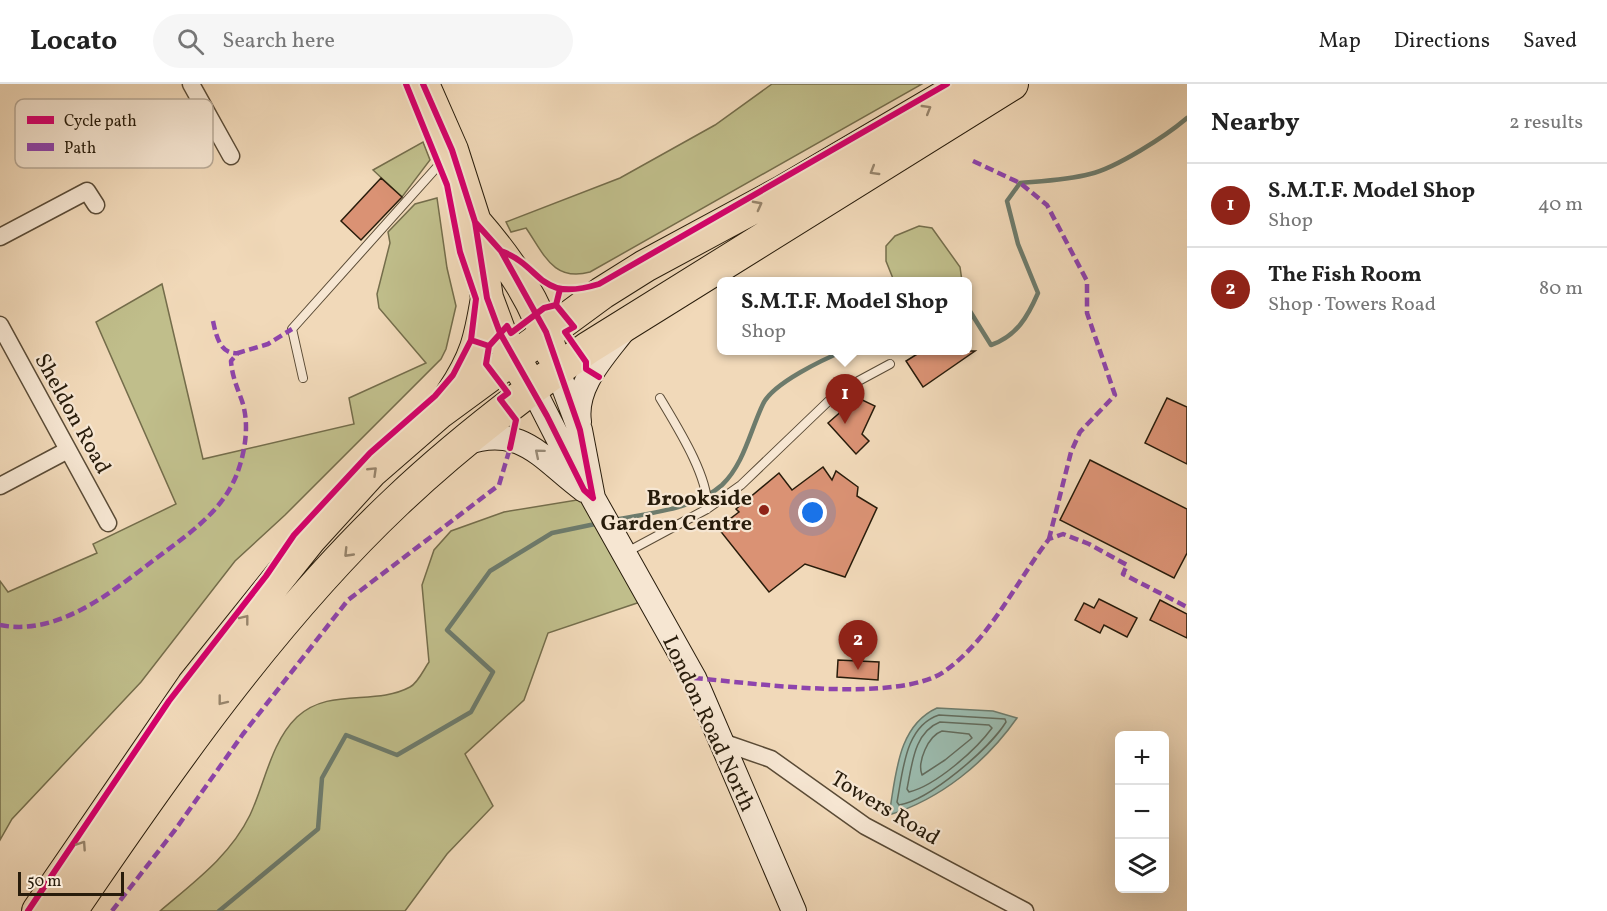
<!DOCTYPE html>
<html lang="en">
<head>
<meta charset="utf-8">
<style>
	:root { --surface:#fff; --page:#f6f6f6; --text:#222; --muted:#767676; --line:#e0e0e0; --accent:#8f2418 }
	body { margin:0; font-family:Vollkorn,serif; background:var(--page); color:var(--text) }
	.controls { position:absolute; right:18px; bottom:18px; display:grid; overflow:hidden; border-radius:9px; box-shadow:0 6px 24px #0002 }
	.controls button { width:54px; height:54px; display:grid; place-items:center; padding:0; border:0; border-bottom:2px solid var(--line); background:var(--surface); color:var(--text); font:30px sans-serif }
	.scale { position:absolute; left:18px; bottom:15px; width:106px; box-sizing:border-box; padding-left:6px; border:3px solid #281c0b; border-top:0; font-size:16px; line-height:21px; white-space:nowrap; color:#281c0b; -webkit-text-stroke:4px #f6e6d2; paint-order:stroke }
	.you { position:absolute; left:813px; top:429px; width:21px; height:21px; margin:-15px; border:4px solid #fff; border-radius:50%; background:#1a73e8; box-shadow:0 0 0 9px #1a73e833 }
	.badge { display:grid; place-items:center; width:39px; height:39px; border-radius:50%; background:var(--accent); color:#fff; font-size:20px; font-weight:700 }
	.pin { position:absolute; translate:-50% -50px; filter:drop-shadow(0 2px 3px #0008) }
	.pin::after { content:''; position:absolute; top:32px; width:21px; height:18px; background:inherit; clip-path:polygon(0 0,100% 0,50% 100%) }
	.popup { position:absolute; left:717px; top:193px; width:255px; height:78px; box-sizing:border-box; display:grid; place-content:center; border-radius:9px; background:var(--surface); filter:drop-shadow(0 2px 4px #0005); font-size:20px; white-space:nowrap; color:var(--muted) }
	.popup b { font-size:22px; color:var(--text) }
	.popup::after { content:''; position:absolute; left:50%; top:100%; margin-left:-12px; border:12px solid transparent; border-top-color:var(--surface) }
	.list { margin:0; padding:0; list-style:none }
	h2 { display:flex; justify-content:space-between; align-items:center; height:78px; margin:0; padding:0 24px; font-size:26px }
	h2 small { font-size:20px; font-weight:400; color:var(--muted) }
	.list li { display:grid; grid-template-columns:39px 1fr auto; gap:18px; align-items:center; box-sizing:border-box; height:84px; padding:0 24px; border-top:2px solid var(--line) }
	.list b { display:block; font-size:22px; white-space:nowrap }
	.list p { margin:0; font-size:20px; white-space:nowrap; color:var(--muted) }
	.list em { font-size:20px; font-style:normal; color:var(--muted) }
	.icon { flex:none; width:33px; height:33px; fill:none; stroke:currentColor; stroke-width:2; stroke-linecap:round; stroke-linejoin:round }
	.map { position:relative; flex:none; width:1187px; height:827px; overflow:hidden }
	header { display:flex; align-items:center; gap:36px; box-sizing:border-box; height:84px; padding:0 30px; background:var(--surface); border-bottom:2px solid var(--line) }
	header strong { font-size:28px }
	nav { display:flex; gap:33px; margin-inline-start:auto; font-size:21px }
	.search { width:420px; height:54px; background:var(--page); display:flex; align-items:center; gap:15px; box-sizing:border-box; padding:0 21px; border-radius:33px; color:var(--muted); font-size:22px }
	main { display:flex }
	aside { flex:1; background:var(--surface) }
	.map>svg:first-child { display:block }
</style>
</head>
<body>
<header>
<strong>Locato</strong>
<div class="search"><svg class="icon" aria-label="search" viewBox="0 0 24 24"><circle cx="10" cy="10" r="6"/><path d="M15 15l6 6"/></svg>Search here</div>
<nav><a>Map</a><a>Directions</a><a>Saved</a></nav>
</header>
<main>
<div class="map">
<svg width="1187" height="827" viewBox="0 0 1187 827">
	<rect width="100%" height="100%" fill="#f1d9b9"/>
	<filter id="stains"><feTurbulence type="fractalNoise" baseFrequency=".00333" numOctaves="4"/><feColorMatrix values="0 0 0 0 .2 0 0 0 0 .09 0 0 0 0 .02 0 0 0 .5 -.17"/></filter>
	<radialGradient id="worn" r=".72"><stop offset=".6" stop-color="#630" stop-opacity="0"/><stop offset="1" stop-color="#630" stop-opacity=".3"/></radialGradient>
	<!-- green -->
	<path fill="#c0be8b" stroke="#746d4b" stroke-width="1.5" d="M772 0H922L590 188C553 198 544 170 526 144L511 148 506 138 620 94 715 41Z
		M423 58 430 76 402 113 373 86Z
		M437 114 447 184 456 222 446 265 441 275 285 431 235 477 141 598 12 735 0 756V497L8 508 97 469 93 460 176 420 96 238 162 200 203 375 354 340 349 314 426 279 379 224 377 210 390 159 388 148 415 120Z
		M919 142 932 144 960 183 962 197H894L886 177V162L895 152Z
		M589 414 649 515 548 549 524 616 465 670 493 722 447 770 405 827H160C194 798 230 772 250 731 265 699 271 658 297 633 329 603 375 622 410 603 418 599 424 585 429 578L422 501 434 466 451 447 504 428Z"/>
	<!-- water -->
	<path fill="#9bbaad" stroke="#6d7b6c" stroke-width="1.5" d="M937 624 993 627 1017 634C986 678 941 715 889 731 896 692 897 642 937 624Z"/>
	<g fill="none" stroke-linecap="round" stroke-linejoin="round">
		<!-- shore -->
		<path stroke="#626b5c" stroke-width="1.5" d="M939 631 1005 635 1006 638C990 664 930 716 899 721L897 718C903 687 905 642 939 631Z
			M940 638 989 641 992 644C976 666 935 702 909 708L907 705C912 681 914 648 940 638Z
			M942 647 969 650 972 654 945 676 922 691C917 678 928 652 942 647Z"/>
		<!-- stream -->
		<path stroke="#6d7b6c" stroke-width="4.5" d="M968 224 991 261C1017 252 1028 232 1038 209L1018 160 1007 117 1020 99C1043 97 1067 96 1090 90 1116 84 1166 52 1187 34
			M614 436C648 429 694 426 722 401 744 380 750 347 763 320 773 299 824 275 846 266
			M219 827 318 745 322 694 346 651 397 671 471 628 493 588 447 546 490 487 552 449 600 439"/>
	</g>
	<!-- building -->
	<path fill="#da9274" stroke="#281c0b" stroke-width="1.5" d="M381 94 402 113 361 156 341 137Z
		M922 267H975L923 303 906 277Z
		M855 306 863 309 860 315 875 322 862 350 869 357 856 370 828 339 853 317 846 314Z
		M1167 314 1187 323V380L1145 359Z
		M1090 376 1187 425V469L1174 494 1060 436Z
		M823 383 832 396 836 387 858 403 857 412 877 424 845 493 805 480 769 508 718 444 739 428 736 425 779 389 792 406Z
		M1099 515 1137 534 1127 553 1104 541 1100 549 1075 536 1084 519 1094 524Z
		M1160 516 1187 530V554L1150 536Z
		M838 576 879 578 878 596 837 593Z"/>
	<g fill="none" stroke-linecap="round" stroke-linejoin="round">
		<!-- lane casing -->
		<g stroke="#5a4b36" stroke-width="10">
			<path id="lane" d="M303 294 292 245 446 73
				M660 314C676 341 710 394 707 425
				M627 468 707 425 741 401 838 308 890 280"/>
		</g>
		<!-- street casing -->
		<g stroke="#5a4b36" stroke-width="19">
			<path id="street" d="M191 0 231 72
				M0 153 87 107 96 121
				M0 241 108 439
				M0 402 68 366
				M725 659 771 675 865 742 1025 827"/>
		</g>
		<!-- secondary casing -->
		<g stroke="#281c0b" stroke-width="26">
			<path id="secondary" d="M557 285 580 346 593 414 694 594 794 827
				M532 303 582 401
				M579 338C574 303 602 274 622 248
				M465 359C522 339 543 376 584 406"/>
		</g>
		<!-- highway casing -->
		<g stroke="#281c0b" stroke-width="34">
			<path id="highway" d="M423 0 452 66 475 138 487 214 500 249 523 289
				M475 138C509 177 538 219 551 268
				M452 310C476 274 480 256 487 214
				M38 827 193 601 310 455 371 388 440 328 602 209 645 182 784 107 966 0
				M71 827C166 687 273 534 396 418 455 362 521 311 588 264L1012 0"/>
		</g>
		<!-- lane -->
		<use href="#lane" stroke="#f6e6d2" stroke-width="8"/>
		<!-- street -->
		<use href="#street" stroke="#f6e6d2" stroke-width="16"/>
		<!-- secondary -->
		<use href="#secondary" stroke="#f6e6d2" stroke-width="24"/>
		<!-- highway -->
		<use href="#highway" stroke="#f1d9b9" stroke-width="32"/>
		<!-- quiet -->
		<path stroke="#8e44ad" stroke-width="4.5" stroke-dasharray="9 4.5" stroke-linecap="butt" d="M973 77 1020 99 1047 121 1087 197V229L1115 311 1080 348 1071 368 1049 455
			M213 237C216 251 220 271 238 269
			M0 541C59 553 114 506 158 473 191 448 226 425 239 384 246 363 249 338 242 317 237 303 232 292 231 277L238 269 268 260 292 245
			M694 594C753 599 899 620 945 587 990 555 1016 498 1049 455L1063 450 1089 460 1127 481 1123 490 1187 523
			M112 827 175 746 243 650 348 516 499 401 510 364"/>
		<!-- cycleway casing -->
		<g stroke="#f6e6d2" stroke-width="10">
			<path id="cycleway" d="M423 0 452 66 475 138 487 214 500 249 547 332 584 406 593 414
				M475 138 501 167 546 248 580 346 593 414
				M501 167C544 183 537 219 599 200L947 0
				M556 221 574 243 565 248 586 278V285L599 293
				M471 256 489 262 507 242 511 249 544 224 556 221 560 205
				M489 262 486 280 508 309 500 315 516 336 510 364
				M28 827 169 617 266 492 294 451 370 369 435 312 453 291 471 256 476 215 460 168 447 101 406 0"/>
		</g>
		<!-- cycleway -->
		<use href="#cycleway" stroke="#d6006c" stroke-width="6"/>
	</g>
	<!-- one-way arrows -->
	<defs><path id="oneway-chevron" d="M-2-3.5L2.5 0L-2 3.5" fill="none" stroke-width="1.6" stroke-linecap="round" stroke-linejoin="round" transform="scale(1.5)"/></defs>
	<g stroke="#97846b">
		<use href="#oneway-chevron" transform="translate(927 25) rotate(-31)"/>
		<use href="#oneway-chevron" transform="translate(874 87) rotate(149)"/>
		<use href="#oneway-chevron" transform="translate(758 121) rotate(-28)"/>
		<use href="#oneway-chevron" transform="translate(373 387) rotate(-44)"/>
		<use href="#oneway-chevron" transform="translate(348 469) rotate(134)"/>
		<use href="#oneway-chevron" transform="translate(245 535) rotate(-52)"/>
		<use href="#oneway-chevron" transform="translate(222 617) rotate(128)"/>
		<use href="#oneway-chevron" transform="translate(82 761) rotate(-56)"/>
	</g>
	<use stroke="#998b78" href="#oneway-chevron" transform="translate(539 369) rotate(-140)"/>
	<!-- markers -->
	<circle fill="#8f2418" stroke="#f6e6d2" stroke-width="2" cx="764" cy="426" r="6"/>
	<g text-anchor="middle" stroke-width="4.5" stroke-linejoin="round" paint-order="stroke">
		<!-- street labels -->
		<g font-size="22" fill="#281c0b" stroke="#f6e6d2">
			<text transform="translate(74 329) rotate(61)" y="8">Sheldon Road</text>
			<text transform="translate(710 639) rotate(65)" y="8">London Road North</text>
			<text transform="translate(886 723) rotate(31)" y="8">Towers Road</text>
		</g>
		<!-- poi labels -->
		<g font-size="22" font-weight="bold" fill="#281c0b" stroke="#f6e6d2" text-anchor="end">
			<text x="752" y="421">Brookside<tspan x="752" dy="25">Garden Centre</tspan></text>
		</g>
	</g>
	<!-- legend -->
	<rect x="15" y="15" width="198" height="69" rx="9" fill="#f6e6d2" stroke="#b8a996" stroke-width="1.5"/>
	<rect x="27" y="32" width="27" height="8" fill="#d6006c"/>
	<rect x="27" y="59" width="27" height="8" fill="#8e44ad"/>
	<g font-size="16" fill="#281c0b">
		<text x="64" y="42">Cycle path</text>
		<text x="64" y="69">Path</text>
	</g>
	<rect width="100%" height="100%" filter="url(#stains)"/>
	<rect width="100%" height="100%" fill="url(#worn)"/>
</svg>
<div class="controls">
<button>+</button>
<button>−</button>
<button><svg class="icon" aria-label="layers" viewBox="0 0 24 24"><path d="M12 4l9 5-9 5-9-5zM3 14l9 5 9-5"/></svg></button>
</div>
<div class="scale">50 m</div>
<div class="you"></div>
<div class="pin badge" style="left:845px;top:340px">1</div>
<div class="popup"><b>S.M.T.F. Model Shop</b>Shop</div>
<div class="pin badge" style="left:858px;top:586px">2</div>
</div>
<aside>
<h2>Nearby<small>2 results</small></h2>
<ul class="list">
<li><span class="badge">1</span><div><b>S.M.T.F. Model Shop</b><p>Shop</p></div><em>40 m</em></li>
<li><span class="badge">2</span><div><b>The Fish Room</b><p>Shop · Towers Road</p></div><em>80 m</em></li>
</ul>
</aside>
</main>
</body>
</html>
